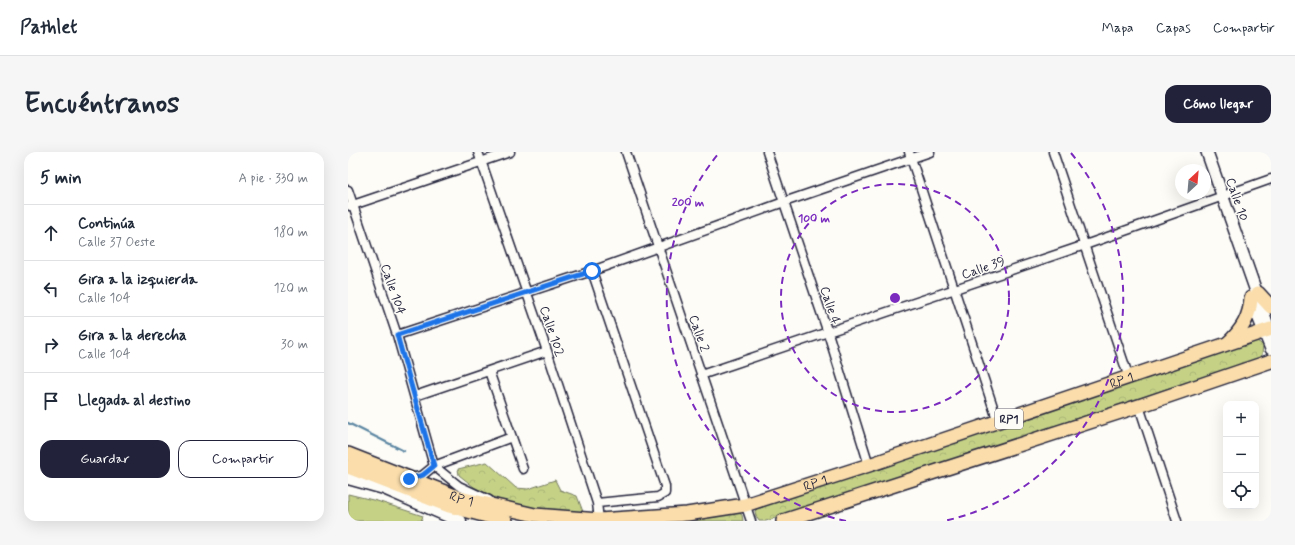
<!DOCTYPE html>
<html lang="es">
<head>
<meta charset="utf-8">
<style>
	:root { --surface:#fff; --page:#f6f6f7; --text:#1f2937; --muted:#747a83; --line:#e0e1e3; --accent:#22223b }
	body { margin:0; font-family:Mynerve,sans-serif; background:var(--page); color:var(--text) }
	.controls { position:absolute; right:12px; bottom:12px; display:grid; overflow:hidden; border-radius:8px; box-shadow:0 4px 16px #0002 }
	.controls button { width:36px; height:36px; display:grid; place-items:center; padding:0; border:0; border-bottom:1px solid var(--line); background:var(--surface); color:var(--text); font:20px sans-serif }
	.compass { position:absolute; left:827px; top:12px; width:36px; height:36px; border-radius:50%; background:var(--surface); box-shadow:0 4px 16px #0002; rotate:26deg }
	.stop { position:absolute; width:12px; height:12px; margin:-9px; border:3px solid #1a73e8; border-radius:50%; background:#fff }
	.stop.end { background:#1a73e8; border-color:#fff; box-shadow:0 1px 4px #0008 }
	.list { margin:0; padding:0; list-style:none }
	h2 { display:flex; justify-content:space-between; align-items:center; height:52px; margin:0; padding:0 16px; font-size:17px }
	h2 small { font-size:13px; font-weight:400; color:var(--muted) }
	.list li { display:grid; grid-template-columns:26px 1fr auto; gap:12px; align-items:center; box-sizing:border-box; height:56px; padding:0 16px; border-top:1px solid var(--line) }
	.list b { display:block; font-size:15px; white-space:nowrap }
	.list p { margin:0; font-size:13px; white-space:nowrap; color:var(--muted) }
	.list em { font-size:13px; font-style:normal; color:var(--muted) }
	.actions { display:flex; gap:8px; padding:12px 16px }
	.actions a { flex:1; padding:9px 0; border:1px solid var(--accent); border-radius:12px; text-align:center; font-size:14px; color:var(--accent) }
	.actions .main { background:var(--accent); color:#fff }
	.icon { flex:none; width:22px; height:22px; fill:none; stroke:currentColor; stroke-width:2; stroke-linecap:round; stroke-linejoin:round }
	.map { position:relative; flex:none; width:923px; height:369px; overflow:hidden; border-radius:12px }
	header { display:flex; align-items:center; gap:24px; box-sizing:border-box; height:56px; padding:0 20px; background:var(--surface); border-bottom:1px solid var(--line) }
	header strong { font-size:19px }
	nav { display:flex; gap:22px; margin-inline-start:auto; font-size:14px }
	.intro { display:flex; align-items:center; justify-content:space-between; box-sizing:border-box; height:96px; padding:0 24px }
	h1 { margin:0; font-size:28px }
	.button { padding:10px 18px; border-radius:12px; background:var(--accent); color:#fff; font-size:14px; font-weight:700 }
	main { display:flex; gap:24px; padding:0 24px }
	aside { flex:1; background:var(--surface); border-radius:12px; box-shadow:0 4px 16px #0002 }
	.map>svg:first-child { display:block }
</style>
</head>
<body>
<header>
<strong>Pathlet</strong>
<nav><a>Mapa</a><a>Capas</a><a>Compartir</a></nav>
</header>
<div class="intro"><h1>Encuéntranos</h1><a class="button">Cómo llegar</a></div>
<main>
<aside>
<h2>5 min<small>A pie · 330 m</small></h2>
<ul class="list">
<li><svg class="icon" aria-label="ahead" viewBox="0 0 24 24"><path d="M12 20V5M6 11l6-6 6 6"/></svg><div><b>Continúa</b><p>Calle 37 Oeste</p></div><em>180 m</em></li>
<li><svg class="icon" aria-label="left" viewBox="0 0 24 24"><path d="M17 20v-9H6M10 6l-5 5 5 5"/></svg><div><b>Gira a la izquierda</b><p>Calle 104</p></div><em>120 m</em></li>
<li><svg class="icon" aria-label="right" viewBox="0 0 24 24"><path d="M7 20v-9h11M14 6l5 5-5 5"/></svg><div><b>Gira a la derecha</b><p>Calle 104</p></div><em>30 m</em></li>
<li><svg class="icon" aria-label="arrive" viewBox="0 0 24 24"><path d="M6 21V4h12l-3 4 3 4H6"/></svg><div><b>Llegada al destino</b></div></li>
</ul>
<div class="actions"><a class="main">Guardar</a><a>Compartir</a></div>
</aside>
<div class="map">
<svg width="923" height="369" viewBox="0 0 923 369">
	<defs>
		<pattern id="park-crowns" width="20" height="18" patternUnits="userSpaceOnUse"><rect width="20" height="18" fill="#c5d286"/><path d="M2 6a3 3 0 1 1 6 0M12 15a3 3 0 1 1 6 0" fill="none" stroke="#a9b475"/></pattern>
	</defs>
	<rect width="100%" height="100%" fill="#fdfcf7"/>
	<filter id="ink" filterUnits="userSpaceOnUse"><feTurbulence type="fractalNoise" baseFrequency=".025" numOctaves="2"/><feDisplacementMap in="SourceGraphic" scale="8" xChannelSelector="R" yChannelSelector="G"/><feConvolveMatrix kernelMatrix="1 2 1 2 8 2 1 2 1" color-interpolation-filters="sRGB"/></filter>
	<g filter="url(#ink)">
		<!-- park -->
		<path fill="url(#park-crowns)" stroke="#747a60" d="M902 188 909 189 915 193 914 203 909 207 418 369H411L408 364 407 359 413 353 442 346Z
			M139 310 168 336 180 337 207 328 212 338 229 344 237 365 160 352 126 335 111 323 110 317Z
			M390 360 394 363 395 369H299Z"/>
		<!-- garden -->
		<path fill="#c5d286" stroke="#747a60" d="M0 342 29 349 75 364 73 369H0Z"/>
		<g fill="none" stroke-linecap="round" stroke-linejoin="round">
			<!-- stream -->
			<path stroke="#5d87a2" stroke-width="2.5" d="M0 271 56 299"/>
			<!-- minor casing -->
			<g stroke="#22223b" stroke-width="11">
				<path id="minor" d="M130 0 199 199 249 351 251 368
					M278 0 403 369
					M419 0 480 181 521 313
					M561 0 650 270
					M705 0 781 226
					M0 38 49 183 86 314 111 334 141 348
					M2 54 162 0
					M244 119 317 334V341L310 345 249 351
					M49 183 244 119 436 50 582 0
					M141 219 175 317
					M353 223 737 93 923 27
					M67 244 199 199
					M791 254 829 369
					M64 326 75 323 86 314 164 285"/>
			</g>
			<!-- tertiary casing -->
			<g stroke="#22223b" stroke-width="14">
				<path id="tertiary" d="M859 0 923 182
					M907 157 923 197"/>
			</g>
			<!-- secondary casing -->
			<g stroke="#22223b" stroke-width="15">
				<path id="secondary" d="M0 326 36 336 112 369"/>
			</g>
			<!-- primary casing -->
			<g stroke="#22223b" stroke-width="16">
				<g id="primary">
					<path d="M910 141 923 155"/>
					<path d="M880 191C894 178 902 165 903 146"/>
					<path id="s1" d="M0 302 112 346 187 363 251 368 339 362 397 353 521 313 923 177"/>
					<path d="M0 315 101 354 158 369"/>
					<path d="M435 369 791 254 923 209"/>
				</g>
			</g>
			<!-- minor -->
			<use href="#minor" stroke="#fdfcf7" stroke-width="8"/>
			<!-- tertiary -->
			<use href="#tertiary" stroke="#fdfcf7" stroke-width="11"/>
			<!-- secondary -->
			<use href="#secondary" stroke="#fdfcf7" stroke-width="12"/>
			<!-- primary -->
			<use href="#primary" stroke="#faddab" stroke-width="13"/>
		</g>
	</g>
	<g fill="none" stroke-linecap="round" stroke-linejoin="round" filter="url(#ink)">
		<!-- route -->
		<path stroke="#1a73e8" stroke-width="5" d="M61 327 75 323 86 314 49 183 244 119"/>
	</g>
	<!-- distance rings -->
	<g fill="none" stroke="#7b2cbf" stroke-width="2" stroke-dasharray="7 5">
		<circle cx="547" cy="146" r="114"/>
		<path d="M498 369A228 228 0 0 1 371 1M723 1A228 228 0 0 1 596 369"/>
	</g>
	<g text-anchor="middle" stroke-width="3" stroke-linejoin="round" paint-order="stroke">
		<!-- shield labels -->
		<rect fill="#fdfcf7" stroke="#646373" stroke-width="1" x="647" y="257" width="28" height="20" rx="3"/>
		<g font-size="12" font-weight="bold" fill="#22223b">
			<text x="661" y="271">RP1</text>
		</g>
		<!-- street labels -->
		<g font-size="13" fill="#22223b" stroke="#fdfcf7">
			<text transform="translate(890 47) rotate(71)" y="5">Calle 10</text>
			<text transform="translate(635 115) rotate(-19)" y="5">Calle 39</text>
			<text transform="translate(46 137) rotate(71)" y="5">Calle 104</text>
			<text transform="translate(483 153) rotate(72)" y="5">Calle 4</text>
			<text transform="translate(205 179) rotate(71)" y="5">Calle 102</text>
			<text transform="translate(352 181) rotate(71)" y="5">Calle 2</text>
			<text dy="5" stroke="none"><textPath href="#s1" startOffset="805">RP 1</textPath></text>
			<text dy="5" stroke="none"><textPath href="#s1" startOffset="482">RP 1</textPath></text>
			<text dy="5" stroke="none"><textPath href="#s1" startOffset="122">RP 1</textPath></text>
		</g>
	</g>
	<circle cx="547" cy="146" r="6" fill="#7b2cbf" stroke="#fdfcf7" stroke-width="2"/>
	<g font-size="12" text-anchor="middle" font-weight="bold" fill="#7b2cbf" stroke="#fdfcf7" stroke-width="3" stroke-linejoin="round" paint-order="stroke">
		<text x="340" y="54">200 m</text>
		<text x="466" y="70">100 m</text>
	</g>
</svg>
<div class="controls">
<button>+</button>
<button>−</button>
<button><svg class="icon" aria-label="locate" viewBox="0 0 24 24"><circle cx="12" cy="12" r="6"/><path d="M12 2v4M12 18v4M2 12h4M18 12h4"/></svg></button>
</div>
<svg class="compass" viewBox="-18 -18 36 36"><path d="M0-13l5 13h-10z" fill="#e53935"/><path d="M0 13l5-13h-10z" fill="#747a83"/></svg>
<div class="stop" style="left:244px;top:119px"></div>
<div class="stop end" style="left:61px;top:327px"></div>
</div>
</main>
</body>
</html>
